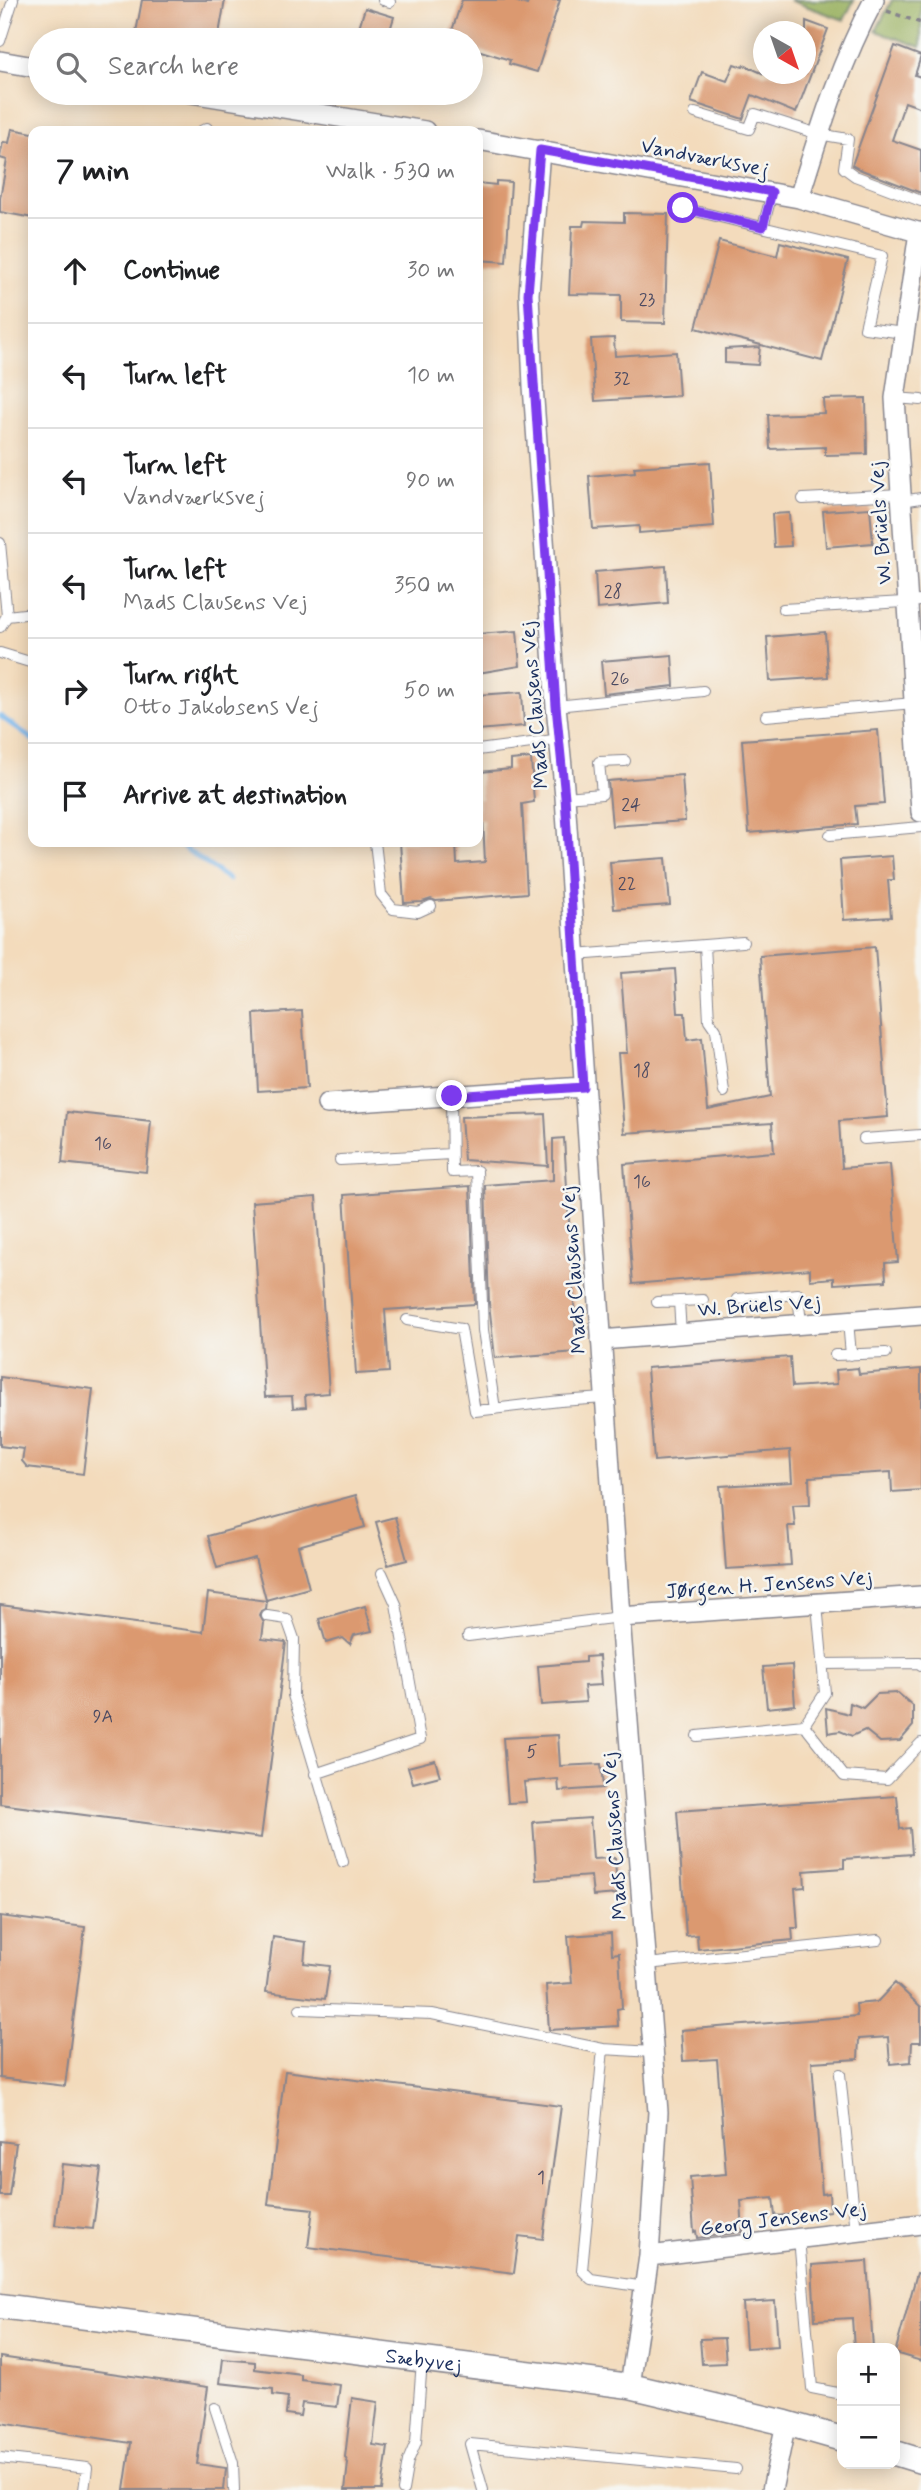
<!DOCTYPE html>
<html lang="en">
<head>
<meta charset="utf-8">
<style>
	:root { --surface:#fff; --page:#f2f2f2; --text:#202124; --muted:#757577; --line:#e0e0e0 }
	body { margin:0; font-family:Mynerve,sans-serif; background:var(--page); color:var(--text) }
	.controls { position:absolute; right:21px; bottom:21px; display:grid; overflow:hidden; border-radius:14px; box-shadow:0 4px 18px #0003 }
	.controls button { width:63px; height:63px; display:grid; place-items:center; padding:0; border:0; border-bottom:2px solid var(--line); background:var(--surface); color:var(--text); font:35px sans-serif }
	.compass { position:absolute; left:753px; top:21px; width:63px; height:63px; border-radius:50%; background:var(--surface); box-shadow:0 4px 18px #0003; rotate:140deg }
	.stop { position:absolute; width:21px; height:21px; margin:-16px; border:5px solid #7c3aed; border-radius:50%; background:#fff }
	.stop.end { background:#7c3aed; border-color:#fff; box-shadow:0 2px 7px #0008 }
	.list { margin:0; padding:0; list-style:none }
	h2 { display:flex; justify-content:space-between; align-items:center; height:91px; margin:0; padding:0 28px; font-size:30px }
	h2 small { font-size:23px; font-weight:400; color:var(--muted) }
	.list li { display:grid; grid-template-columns:46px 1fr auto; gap:21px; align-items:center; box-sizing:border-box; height:105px; padding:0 28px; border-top:2px solid var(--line) }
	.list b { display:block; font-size:26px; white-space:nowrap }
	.list p { margin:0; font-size:23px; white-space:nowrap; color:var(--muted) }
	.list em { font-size:23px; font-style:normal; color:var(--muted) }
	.icon { flex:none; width:38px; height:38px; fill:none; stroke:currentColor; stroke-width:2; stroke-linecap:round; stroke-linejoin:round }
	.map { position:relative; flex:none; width:921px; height:2490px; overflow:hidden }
	.search { position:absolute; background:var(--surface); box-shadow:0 4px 18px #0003; left:28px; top:28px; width:455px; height:77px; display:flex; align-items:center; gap:18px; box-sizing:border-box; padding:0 24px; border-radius:38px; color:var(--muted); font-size:26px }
	.panel { position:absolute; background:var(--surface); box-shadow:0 4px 18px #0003; left:28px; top:126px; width:455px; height:721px; border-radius:14px }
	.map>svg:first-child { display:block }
</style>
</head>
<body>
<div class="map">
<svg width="921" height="2490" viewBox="0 0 921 2490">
	<rect width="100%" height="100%" fill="#f6f6f2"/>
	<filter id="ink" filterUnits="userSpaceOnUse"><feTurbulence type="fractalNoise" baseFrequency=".0143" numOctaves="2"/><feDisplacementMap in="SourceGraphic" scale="14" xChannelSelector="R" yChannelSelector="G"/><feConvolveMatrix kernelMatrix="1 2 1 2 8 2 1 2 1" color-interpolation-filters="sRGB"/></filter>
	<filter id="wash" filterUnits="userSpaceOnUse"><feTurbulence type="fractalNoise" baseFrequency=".00686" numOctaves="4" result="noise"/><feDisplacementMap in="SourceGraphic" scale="28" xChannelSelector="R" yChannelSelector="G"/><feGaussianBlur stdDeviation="1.57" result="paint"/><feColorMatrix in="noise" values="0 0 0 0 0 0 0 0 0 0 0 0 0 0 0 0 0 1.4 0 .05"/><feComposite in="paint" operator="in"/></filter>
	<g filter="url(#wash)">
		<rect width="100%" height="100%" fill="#f3dbbc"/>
		<!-- forest -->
		<path fill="#9bb264" stroke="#5b7061" stroke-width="2" d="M789 0H854L844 20Z
			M892 0H921V47L876 31Z"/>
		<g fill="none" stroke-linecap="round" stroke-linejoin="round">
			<!-- stream -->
			<path stroke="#79b8ed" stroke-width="5" d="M0 716 33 740
				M176 842 229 880"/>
		</g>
		<g id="blocks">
			<!-- building -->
			<path fill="#db9970" d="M142 0H225L218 40H151L135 38Z
				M462 0H512L527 5 529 0H560L537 72 509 64 510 60 471 48V40H449Z
				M365 8 394 17 387 40H355Z
				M806 21 828 29 796 113 752 95 743 119 691 102 702 72 727 81 734 64 743 67 744 65 764 74H806Z
				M895 46 921 56 915 75 921 77V108L905 102 892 140 921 150V193L859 169 852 165Z
				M12 129 33 133V218L0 212V198L7 160 0 158V156L3 142 9 143Z
				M496 181 511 182 506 262 478 260V183L496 185Z
				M624 213 668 214 665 323 621 322V295L569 294 572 226H583L584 221 624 222Z
				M719 241 777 256 780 242 848 260 822 361 696 328Z
				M614 338 615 356 676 352 679 396 595 401 591 339Z
				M760 347 758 365 725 363V349Z
				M866 398 867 454 825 455V447L770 449 768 415 824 413 823 399Z
				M710 462 714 527 639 533V526L593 529 589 476 635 472 634 467Z
				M870 508 873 543 826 547 823 511Z
				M789 513 791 546 774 547 772 514Z
				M666 566 668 603 597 609 595 572Z
				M517 631 520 666 478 673V634Z
				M825 632 828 677 770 681 767 637Z
				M672 655 674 686 604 694 601 661Z
				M522 692 524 726 478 730V695Z
				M878 730 884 804 855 806 857 824 749 833 742 740Z
				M531 758 534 802 522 804 527 893 436 901 431 899 422 902 404 903 400 842H456L457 864 485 862 483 820H478V799H481L480 772 511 769V760Z
				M682 775 685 821 612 826 608 781Z
				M892 856 894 880H888L891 917 844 920 840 860Z
				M666 858 670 905 614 909 610 862Z
				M875 947 888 1117 839 1121 842 1168 890 1164 898 1262 885 1263 886 1281 834 1284V1278L810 1280V1269L633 1284 624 1164 774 1152 772 1123 624 1133 618 1053H627L621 973 675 969 678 1013H685L687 1040 702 1038 708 1110 770 1097 760 956Z
				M302 1011 307 1088 258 1091 254 1014Z
				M67 1112 151 1121 146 1172 62 1163Z
				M545 1114 548 1166 464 1160 461 1117Z
				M564 1138 577 1352 495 1358 489 1303 485 1185 553 1180V1139Z
				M470 1186 475 1304 385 1310 389 1372 356 1374 344 1195Z
				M316 1197 329 1393 305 1395 306 1407 293 1408 292 1396 265 1397 252 1202Z
				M790 1357 792 1387 837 1384 836 1370 858 1368 859 1374 921 1369V1490L892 1492 891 1472 809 1477 810 1504 793 1505 795 1526H788L791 1565 726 1569 720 1486 792 1482 790 1450 654 1461 647 1368Z
				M0 1377 93 1389 83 1474 27 1467 22 1461 24 1449 0 1446Z
				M356 1495 365 1527 298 1546 309 1588 266 1600 255 1558 217 1568 208 1536Z
				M395 1517 407 1560 388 1565 376 1522Z
				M208 1593 267 1601 266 1609 262 1611 260 1616 264 1623 262 1639 286 1642 261 1838 0 1804V1605L203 1632Z
				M365 1606 372 1631 354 1635 350 1644 343 1638 326 1643 319 1619Z
				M599 1656 601 1685 584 1686 586 1702 541 1705 538 1666 585 1662V1657Z
				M792 1665 795 1705 767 1708 763 1667Z
				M898 1693 913 1706V1726L900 1741 880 1742 865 1730 852 1736 840 1731 828 1733 826 1708 849 1714 850 1703 863 1708 877 1694Z
				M558 1735 560 1766 601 1764 603 1788 559 1791 558 1779 524 1782 526 1802 508 1803 503 1738Z
				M435 1760 440 1776 413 1783 408 1767Z
				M897 1796 900 1829 910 1828 912 1854 844 1859V1868L804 1871 805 1887 795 1888 798 1928H792L793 1940 698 1949 697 1935 686 1936 677 1811Z
				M590 1818 593 1859 615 1858 617 1894 593 1896 591 1876 537 1880 533 1822Z
				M0 1916 85 1927 65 2086 0 2078Z
				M611 1933 612 1954 619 1953 622 2008 617 2009 618 2026 549 2030 546 1985 572 1983 568 1936Z
				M273 1937 306 1942 304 1963 330 1966 325 1999 266 1992Z
				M895 1983 921 2007V2042H912L911 2062 890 2064 888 2037 859 2039 858 2059 812 2062 822 2194 829 2193 830 2211 775 2216 773 2198 741 2201 743 2232 697 2238 696 2231 694 2232 690 2177 726 2174 717 2059 683 2061 681 2030 857 2016 856 2004 877 2002Z
				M285 2071 561 2106 543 2239 519 2236 514 2273 308 2247 313 2209 268 2204Z
				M0 2141 16 2143 9 2196H0Z
				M62 2164 101 2168 93 2229 55 2225Z
				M867 2261 873 2348H854L852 2318 815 2320 812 2265Z
				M917 2273 921 2274V2361L895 2353Z
				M775 2301 778 2346 746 2348 743 2303Z
				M724 2338 726 2363 702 2364 700 2339Z
				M0 2357 208 2387 197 2464 226 2468 224 2490H124L131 2443 0 2423Z
				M223 2359 255 2362V2369L301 2375V2380L340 2385 337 2407 302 2403 300 2416 286 2414 288 2397 273 2395V2389L220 2383Z
				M352 2398 378 2402 373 2445 388 2447 382 2490H345L348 2463 345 2457Z"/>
		</g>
	</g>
	<g filter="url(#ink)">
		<use href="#blocks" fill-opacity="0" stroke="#87858d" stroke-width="2"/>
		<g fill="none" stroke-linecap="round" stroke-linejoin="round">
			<!-- service casing -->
			<g stroke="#87858d" stroke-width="12">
				<path id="service" d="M383 0 390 2
					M0 41 13 0
					M695 113 749 129 755 114 818 134 848 139 844 168 855 176 921 201
					M201 131 207 128
					M683 208 882 256 865 328 904 333
					M763 227 772 193
					M895 398 921 400
					M803 499 901 494
					M902 501 921 498
					M0 543 7 616 0 627
					M783 609 921 601
					M7 616 33 613
					M0 653 33 663
					M556 706 703 691
					M766 716 914 703
					M478 750 561 739
					M565 797 602 794 599 762 625 761
					M830 835 921 827
					M375 842 381 894 393 909 418 912 431 906
					M705 945 709 1020 716 1030 724 1092
					M575 955 743 942
					M451 1096 452 1172 477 1171 483 1330 495 1409
					M864 1139 921 1135
					M340 1160 451 1154
					M737 1299 798 1294 801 1324
					M679 1301 681 1334
					M657 1302 703 1300
					M407 1320 461 1329 475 1411 560 1401 605 1398
					M848 1321 851 1355
					M835 1355 886 1353
					M267 1616 287 1619 294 1639 293 1695 343 1862
					M468 1636 620 1617
					M822 1664 920 1663 921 1665
					M804 1725 844 1776 887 1779 921 1743
					M697 1736 804 1725 825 1693 817 1604
					M315 1774 420 1739 396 1604 382 1573
					M647 1964 878 1940
					M300 2009 432 2014 603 2049
					M840 2074 856 2232
					M799 2238 812 2388 842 2394
					M645 2287 591 2279 582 2270 603 2049 653 2052
					M215 2408 233 2463 234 2490
					M0 2458 87 2468 84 2490
					M403 2490 408 2461 416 2442 422 2360
					M483 2490 470 2444 736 2469"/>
			</g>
			<!-- minor casing -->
			<g stroke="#87858d" stroke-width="22">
				<path id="minor" d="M0 61 40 68
					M191 93 425 131
					M478 140 799 198 921 233
					M540 150 529 294 533 386 556 706 565 797 620 1617 658 2112 649 2256 630 2386
					M799 198C820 130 840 63 874 0
					M919 232 895 398 921 812
					M327 1104 583 1087
					M601 1340 921 1315
					M620 1617 921 1596
					M649 2256 921 2224
					M772 2490 786 2423"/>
			</g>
			<!-- tertiary casing -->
			<g stroke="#87858d" stroke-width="27">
				<g id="tertiary">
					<path id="s1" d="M0 2306 630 2386 786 2423 842 2439"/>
					<path d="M895 2453 921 2461"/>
				</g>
			</g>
			<!-- path -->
			<path stroke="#87858d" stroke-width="3.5" stroke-dasharray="5 5" stroke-linecap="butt" d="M887 11 921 23"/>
			<!-- service -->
			<use href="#service" stroke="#fff" stroke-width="10"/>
			<!-- minor -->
			<use href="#minor" stroke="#fff" stroke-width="19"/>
			<!-- tertiary -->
			<use href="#tertiary" stroke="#fff" stroke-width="24"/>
		</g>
	</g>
	<g fill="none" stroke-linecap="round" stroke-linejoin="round" filter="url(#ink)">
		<!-- route -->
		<path stroke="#7c3aed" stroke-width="9" d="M452 1096 583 1087 565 797 556 706 528 294 540 150 772 192 763 227 683 208"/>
	</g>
	<g text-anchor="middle" stroke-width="5" stroke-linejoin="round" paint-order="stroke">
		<!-- number labels -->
		<g font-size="18" fill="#4b4a62">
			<text x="647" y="305">23</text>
			<text x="622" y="384">32</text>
			<text x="613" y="597">28</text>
			<text x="620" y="684">26</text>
			<text x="631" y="810">24</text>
			<text x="627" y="889">22</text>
			<text x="642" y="1076">18</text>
			<text x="103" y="1149">16</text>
			<text x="642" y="1187">16</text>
			<text x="103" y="1722">9A</text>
			<text x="532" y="1757">5</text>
			<text x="541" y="2183">1</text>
		</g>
		<!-- street labels -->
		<g font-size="21" fill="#1b2f5e" stroke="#f6f6f2">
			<text transform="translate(705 157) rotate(11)" y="7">Vandværksvej</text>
			<text transform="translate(880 523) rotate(-94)" y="7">W. Brüels Vej</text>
			<text transform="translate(534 705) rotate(-95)" y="7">Mads Clausens Vej</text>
			<text transform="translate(573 1270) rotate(-94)" y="7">Mads Clausens Vej</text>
			<text transform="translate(759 1305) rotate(-4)" y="7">W. Brüels Vej</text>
			<text transform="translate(769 1584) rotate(-4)" y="7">Jørgen H. Jensens Vej</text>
			<text transform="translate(614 1836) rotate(-94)" y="7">Mads Clausens Vej</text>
			<text transform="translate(783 2218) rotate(-7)" y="7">Georg Jensens Vej</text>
			<text dy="7" stroke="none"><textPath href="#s1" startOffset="427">Sæbyvej</textPath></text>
		</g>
	</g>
</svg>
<div class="controls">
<button>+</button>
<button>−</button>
</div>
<svg class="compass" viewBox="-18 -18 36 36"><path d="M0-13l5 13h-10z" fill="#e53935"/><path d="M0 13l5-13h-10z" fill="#757577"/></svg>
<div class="stop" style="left:683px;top:208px"></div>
<div class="stop end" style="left:452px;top:1096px"></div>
<div class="search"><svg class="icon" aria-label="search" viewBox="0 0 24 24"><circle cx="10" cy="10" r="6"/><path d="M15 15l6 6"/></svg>Search here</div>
<section class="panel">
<h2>7 min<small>Walk · 530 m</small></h2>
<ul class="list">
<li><svg class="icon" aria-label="ahead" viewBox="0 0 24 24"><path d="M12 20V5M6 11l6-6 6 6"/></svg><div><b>Continue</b></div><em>30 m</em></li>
<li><svg class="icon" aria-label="left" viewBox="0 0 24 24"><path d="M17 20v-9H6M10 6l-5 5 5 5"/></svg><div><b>Turn left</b></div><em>10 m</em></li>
<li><svg class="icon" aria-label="left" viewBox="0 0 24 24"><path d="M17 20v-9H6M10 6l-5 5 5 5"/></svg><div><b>Turn left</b><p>Vandværksvej</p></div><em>90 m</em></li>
<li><svg class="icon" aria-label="left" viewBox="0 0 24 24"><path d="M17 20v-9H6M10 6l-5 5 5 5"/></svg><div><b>Turn left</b><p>Mads Clausens Vej</p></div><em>350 m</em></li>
<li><svg class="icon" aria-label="right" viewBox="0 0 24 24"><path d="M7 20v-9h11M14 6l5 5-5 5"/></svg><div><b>Turn right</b><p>Otto Jakobsens Vej</p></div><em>50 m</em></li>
<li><svg class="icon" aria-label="arrive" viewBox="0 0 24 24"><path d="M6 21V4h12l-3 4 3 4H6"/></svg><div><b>Arrive at destination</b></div></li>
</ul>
</section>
</div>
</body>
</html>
